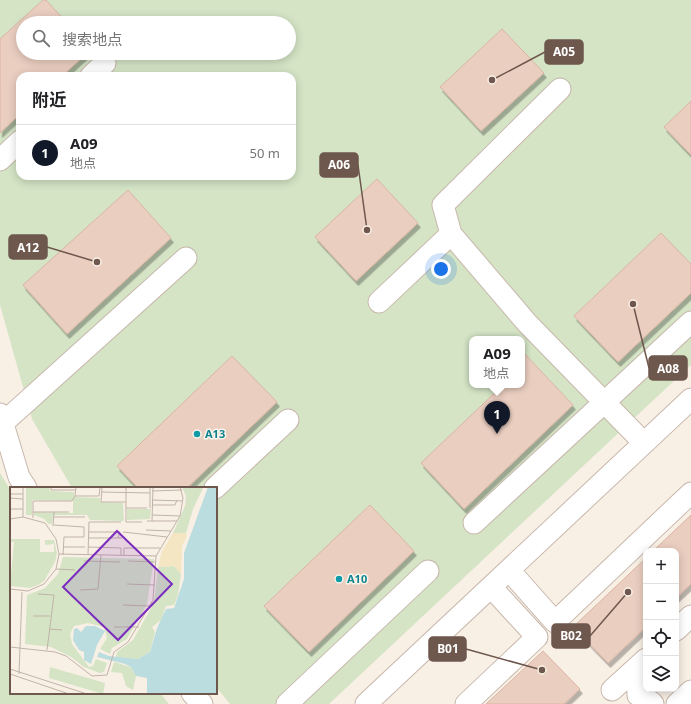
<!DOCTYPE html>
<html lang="zh">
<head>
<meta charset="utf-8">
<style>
	:root { --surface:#fff; --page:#f2f2f2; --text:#202124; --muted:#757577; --line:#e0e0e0; --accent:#111827 }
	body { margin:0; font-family:"Noto Sans","Noto Sans SC",sans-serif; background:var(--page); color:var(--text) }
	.controls { position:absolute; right:12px; bottom:12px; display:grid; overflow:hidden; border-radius:8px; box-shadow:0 2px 10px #0003 }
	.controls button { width:36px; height:36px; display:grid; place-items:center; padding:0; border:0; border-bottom:1px solid var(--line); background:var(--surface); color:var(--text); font:20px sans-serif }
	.you { position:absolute; left:441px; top:269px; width:14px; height:14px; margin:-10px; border:3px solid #fff; border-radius:50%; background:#1a73e8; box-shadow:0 0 0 6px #1a73e833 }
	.badge { display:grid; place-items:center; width:26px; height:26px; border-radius:50%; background:var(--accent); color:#fff; font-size:13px; font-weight:700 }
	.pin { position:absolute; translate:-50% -33px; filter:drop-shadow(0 1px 2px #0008) }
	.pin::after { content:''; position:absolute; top:21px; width:14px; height:12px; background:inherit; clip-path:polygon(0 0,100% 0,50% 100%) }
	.popup { position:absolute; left:469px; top:336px; width:56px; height:52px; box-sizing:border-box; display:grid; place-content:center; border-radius:8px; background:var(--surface); filter:drop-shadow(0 1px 3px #0005); font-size:13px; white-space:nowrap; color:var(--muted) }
	.popup b { font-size:15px; color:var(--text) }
	.popup::after { content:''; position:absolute; left:50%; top:100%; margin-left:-8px; border:8px solid transparent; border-top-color:var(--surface) }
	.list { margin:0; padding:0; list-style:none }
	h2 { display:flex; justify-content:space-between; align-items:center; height:52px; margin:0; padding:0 16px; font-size:17px }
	h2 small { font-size:13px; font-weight:400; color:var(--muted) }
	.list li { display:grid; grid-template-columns:26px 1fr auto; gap:12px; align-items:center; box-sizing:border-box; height:56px; padding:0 16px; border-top:1px solid var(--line) }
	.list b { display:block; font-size:15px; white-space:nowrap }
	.list p { margin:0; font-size:13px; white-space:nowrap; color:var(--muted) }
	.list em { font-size:13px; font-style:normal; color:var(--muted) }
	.icon { flex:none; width:22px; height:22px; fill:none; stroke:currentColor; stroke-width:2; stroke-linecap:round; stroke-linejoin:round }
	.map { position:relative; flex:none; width:691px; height:704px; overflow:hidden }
	.search { position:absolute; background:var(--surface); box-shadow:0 2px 10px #0003; left:16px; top:16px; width:280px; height:44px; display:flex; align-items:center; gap:10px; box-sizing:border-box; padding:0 14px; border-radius:22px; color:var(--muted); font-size:15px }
	.panel { position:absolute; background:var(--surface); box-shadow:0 2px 10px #0003; left:16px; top:72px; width:280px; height:108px; border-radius:12px }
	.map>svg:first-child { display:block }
</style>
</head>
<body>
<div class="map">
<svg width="691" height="704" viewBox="0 0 691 704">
	<defs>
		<filter id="shadow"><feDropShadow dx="2.5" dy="4.5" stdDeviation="0" flood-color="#0004"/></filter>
	</defs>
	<rect width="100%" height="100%" fill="#f9f0e5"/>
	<!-- green -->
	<path fill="#d4e4c5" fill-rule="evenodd" d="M0 0H691V365L329 704H230L216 687V488H72L32 419 0 305ZM23 23H289V53H23ZM20 76H292V176H20ZM472 339H522V385H472Z
		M0 473 11 491V693H160L169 704H0Z"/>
	<!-- building -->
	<path fill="#eacec0" stroke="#dbb4a3" filter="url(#shadow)" d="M43 0H46L67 23H23V53H87L62 76H20V114L0 133V39Z
		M502 29 544 73 481 131 440 87Z
		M691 101V155L664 127Z
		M377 179 418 223 356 281 315 237Z
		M128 190 171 238 67 334 23 285Z
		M661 233 691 264V293L618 362 574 316Z
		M522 351 573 405 464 509 421 463 503 385H522Z
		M232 356 277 402 187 488H138L117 466Z
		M370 505 414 551 309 652 264 606Z
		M691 515V584L676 598V551H653Z
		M646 558V627L608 663 573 627Z
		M543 651 580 689 564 704H486Z"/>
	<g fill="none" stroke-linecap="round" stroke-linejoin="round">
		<!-- minor casing -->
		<g stroke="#c8b7ac" stroke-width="23">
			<path id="minor" d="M91 76 105 63
				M560 89 443 205 451 234 527 323 644 443
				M0 160 20 141
				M379 302 451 234
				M0 414 19 477 26 488
				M3 423 186 258
				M215 488 288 420
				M474 523 691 322
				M509 570 555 622 691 493
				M676 630 691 616
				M637 668 638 695 651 702 653 704
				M612 690 646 659
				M192 693 202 704
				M287 704 428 571
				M366 704 691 399
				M466 704 537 637 491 587
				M677 704 691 691"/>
		</g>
		<!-- minor -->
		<use href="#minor" stroke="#fff" stroke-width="21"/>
	</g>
	<!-- markers -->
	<g fill="#0f9aa8" stroke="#fcf4ea" stroke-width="1.5">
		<circle cx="197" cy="434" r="4"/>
		<circle cx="339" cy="579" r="4"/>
	</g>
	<g text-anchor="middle" stroke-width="3" stroke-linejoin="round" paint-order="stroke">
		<!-- culture labels -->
		<g font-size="11" font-weight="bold" fill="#0d838f" stroke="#fcf4ea" text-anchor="start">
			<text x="205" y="438">A13</text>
			<text x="347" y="583">A10</text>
		</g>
	</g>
	<!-- overview -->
	<g transform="translate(10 487)">
		<rect width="207" height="207" fill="#f9f0e5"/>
		<path d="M16 0H39L40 4 64 5V10L90 11V15L113 16 114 34 80 33 77 28H43L42 37H39L34 32 24 28V25L63 26V14L22 13V28H16ZM172 0 193 1 183 22 176 46 168 47 163 46 175 19 176 9ZM117 22H141L140 32 117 33ZM0 52H30V65H44V57L35 58V53H44L47 66 45 75 34 94 28 98 20 101 0 99 4 55H0ZM53 70 144 72 137 117 117 152 102 161 100 167 90 162 97 151 94 140 78 136 64 139 60 147 62 157 79 180 83 179 86 172 97 176 94 185 90 186 74 180 61 170 41 160 15 157 17 108 35 101 48 87ZM164 79 171 87 168 108 164 118 156 119 151 133 142 140 145 145 140 165 128 172 106 170 107 165 123 153 144 116 148 80ZM104 175 121 180 126 189 123 203 116 199 112 186 101 185ZM40 180 95 196 93 207 39 191Z" fill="#d4e4c5"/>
		<path d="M163 46H176L177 49 172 59 171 87 164 79 148 80 152 64Z" fill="#f4e6c3"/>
		<path d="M198 0H207V207H137V191L126 189 121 180 115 177 87 170 89 165 99 169 128 172 140 165 147 141 156 122 164 121 174 92V66ZM76 139H85L95 144 87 158 81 177 74 173V165L69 163 63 153 64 142 67 141 71 145Z" fill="#bcdddf"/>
		<path fill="none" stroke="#c1b3a8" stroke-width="1" d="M41 0V3H65M66 0 65 9H89L90 0M92 0 91 15H116M116 0V35H132M142 4 172 3M92 5 140 6M0 7H13M0 11 13 12M142 13 173 14M142 18H165L167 13M116 21H137M140 21V0M0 22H13M23 25H59M142 28 170 29M13 30V0M44 30H75M23 31V14H62L65 9M0 32 13 30 35 36 46 52 49 67 46 82 34 97 18 104 0 102M137 34H167M142 34 143 0M44 38 74 40V50M43 39 44 25M136 43 161 44M79 45H110L108 51M113 45 157 50M79 51H112M53 60H75M78 60 111 61V68M49 67 146 69M53 68 54 50H74M78 68 79 35H111M114 68V61H150M74 74 110 75M118 74 146 75M46 82 65 83M117 97 145 98M70 103 88 102 91 68M28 107 44 108 37 163M113 118 140 119M23 129H40M104 140H129M39 142 52 143M0 160 45 165 56 169 82 189 97 188 104 165 118 155 143 113 146 69 170 29 173 11 170 0M0 182 77 207M0 187 59 207M9 187 12 105"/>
		<path fill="#7b2cbf" fill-opacity="0.15" stroke="#7b2cbf" stroke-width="2" d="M107 44 162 97 108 153 53 100Z"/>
		<rect width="207" height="207" fill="none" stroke="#6e574d" stroke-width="2"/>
	</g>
	<!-- callouts -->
	<path fill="none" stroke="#6e574d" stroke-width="1.5" d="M492 80L545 52M367 230L358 165M97 262L47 247M633 304L649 368M628 592L590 636M542 670L466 649"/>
	<g fill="#6e574d" stroke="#fcf4ea" stroke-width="1.5">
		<circle cx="492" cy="80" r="4"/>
		<circle cx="367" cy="230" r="4"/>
		<circle cx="97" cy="262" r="4"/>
		<circle cx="633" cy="304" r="4"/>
		<circle cx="628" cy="592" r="4"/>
		<circle cx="542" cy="670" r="4"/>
	</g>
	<g fill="#6e574d" stroke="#6e574d" stroke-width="1.5">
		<rect x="545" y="40" width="38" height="24" rx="4"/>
		<rect x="320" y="153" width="38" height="24" rx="4"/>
		<rect x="9" y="235" width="38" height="24" rx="4"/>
		<rect x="649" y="356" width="38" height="24" rx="4"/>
		<rect x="552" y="624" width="38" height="24" rx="4"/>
		<rect x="429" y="637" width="37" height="24" rx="4"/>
	</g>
	<g font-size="12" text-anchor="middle" font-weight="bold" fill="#fff">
		<text x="564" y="56">A05</text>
		<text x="339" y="169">A06</text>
		<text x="28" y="252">A12</text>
		<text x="668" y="373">A08</text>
		<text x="571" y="640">B02</text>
		<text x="448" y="653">B01</text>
	</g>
</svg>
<div class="controls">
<button>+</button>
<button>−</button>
<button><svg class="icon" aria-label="locate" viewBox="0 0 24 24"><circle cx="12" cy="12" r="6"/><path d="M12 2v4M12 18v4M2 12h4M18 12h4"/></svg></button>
<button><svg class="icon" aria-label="layers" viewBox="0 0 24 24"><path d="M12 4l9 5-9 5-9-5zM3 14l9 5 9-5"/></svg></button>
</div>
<div class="you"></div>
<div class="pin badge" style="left:497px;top:434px">1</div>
<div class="popup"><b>A09</b>地点</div>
<div class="search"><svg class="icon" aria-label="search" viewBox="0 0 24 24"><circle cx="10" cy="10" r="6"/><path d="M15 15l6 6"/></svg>搜索地点</div>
<section class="panel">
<h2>附近<small></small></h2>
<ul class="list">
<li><span class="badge">1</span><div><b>A09</b><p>地点</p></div><em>50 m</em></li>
</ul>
</section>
</div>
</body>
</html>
